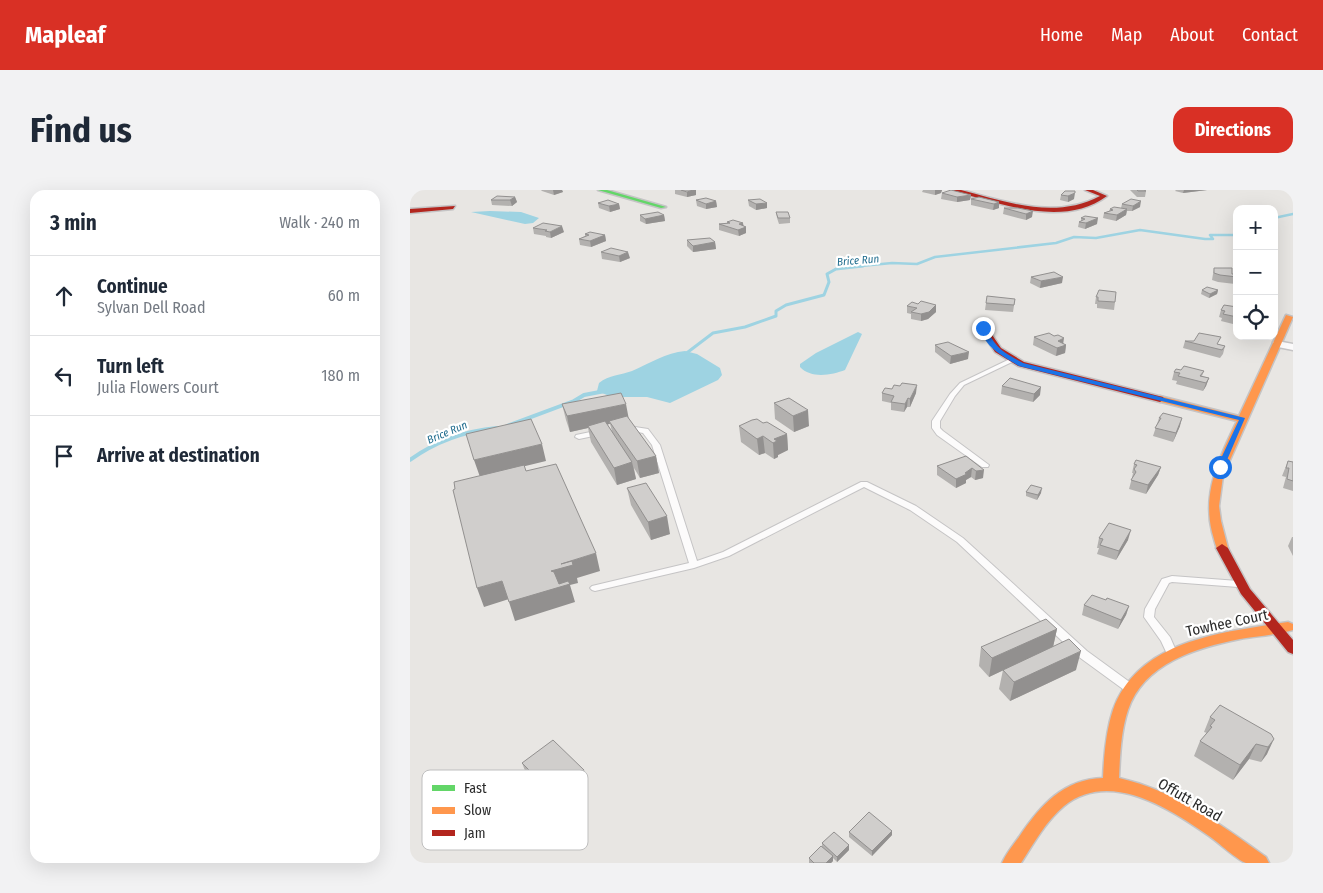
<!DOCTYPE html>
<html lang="en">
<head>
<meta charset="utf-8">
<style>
	:root { --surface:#fff; --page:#f2f2f3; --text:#1f2937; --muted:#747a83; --line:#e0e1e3; --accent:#d93025 }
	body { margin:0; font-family:"Fira Sans Condensed",sans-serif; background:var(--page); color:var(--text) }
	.controls { position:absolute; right:15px; top:15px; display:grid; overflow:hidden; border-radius:10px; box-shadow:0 5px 20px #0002 }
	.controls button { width:45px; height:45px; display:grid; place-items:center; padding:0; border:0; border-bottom:1px solid var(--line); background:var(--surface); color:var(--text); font:25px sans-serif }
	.stop { position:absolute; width:15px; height:15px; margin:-11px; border:4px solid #1a73e8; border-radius:50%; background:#fff }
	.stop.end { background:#1a73e8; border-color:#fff; box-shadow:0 1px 5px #0008 }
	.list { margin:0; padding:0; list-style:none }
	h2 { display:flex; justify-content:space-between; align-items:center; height:65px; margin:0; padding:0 20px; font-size:21px }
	h2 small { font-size:16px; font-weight:400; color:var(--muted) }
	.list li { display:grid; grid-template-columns:32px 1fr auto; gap:15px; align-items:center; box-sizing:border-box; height:80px; padding:0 20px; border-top:1px solid var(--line) }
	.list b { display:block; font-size:19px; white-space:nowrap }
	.list p { margin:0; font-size:16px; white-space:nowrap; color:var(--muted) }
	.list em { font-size:16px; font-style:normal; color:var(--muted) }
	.icon { flex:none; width:28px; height:28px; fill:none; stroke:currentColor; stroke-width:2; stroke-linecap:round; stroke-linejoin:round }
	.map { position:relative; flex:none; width:883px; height:673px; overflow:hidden; border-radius:15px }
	header { display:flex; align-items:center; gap:30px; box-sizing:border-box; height:70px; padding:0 25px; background:var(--accent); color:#fff }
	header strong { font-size:24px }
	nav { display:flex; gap:28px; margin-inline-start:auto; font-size:18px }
	.intro { display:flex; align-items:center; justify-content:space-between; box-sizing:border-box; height:120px; padding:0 30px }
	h1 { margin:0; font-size:35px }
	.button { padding:12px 22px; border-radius:15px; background:var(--accent); color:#fff; font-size:18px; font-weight:700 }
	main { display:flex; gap:30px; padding:0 30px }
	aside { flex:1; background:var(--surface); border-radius:15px; box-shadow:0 5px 20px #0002 }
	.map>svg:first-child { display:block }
</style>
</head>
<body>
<header>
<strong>Mapleaf</strong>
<nav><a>Home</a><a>Map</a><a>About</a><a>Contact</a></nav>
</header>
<div class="intro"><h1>Find us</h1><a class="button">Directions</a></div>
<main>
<aside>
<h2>3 min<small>Walk · 240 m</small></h2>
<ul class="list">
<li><svg class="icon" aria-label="ahead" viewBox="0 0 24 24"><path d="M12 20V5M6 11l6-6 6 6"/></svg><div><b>Continue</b><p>Sylvan Dell Road</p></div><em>60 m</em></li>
<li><svg class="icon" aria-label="left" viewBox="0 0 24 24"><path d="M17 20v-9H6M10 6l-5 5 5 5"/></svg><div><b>Turn left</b><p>Julia Flowers Court</p></div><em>180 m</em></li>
<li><svg class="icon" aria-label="arrive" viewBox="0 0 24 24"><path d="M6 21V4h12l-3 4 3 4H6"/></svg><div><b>Arrive at destination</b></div></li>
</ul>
</aside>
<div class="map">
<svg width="883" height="673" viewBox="0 0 883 673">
	<rect width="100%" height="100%" fill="#e8e6e3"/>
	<!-- water -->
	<path fill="#9ed3e2" d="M80 21 111 22 129 28 123 33 115 34 61 22Z
		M448 142 452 144 435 180C422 185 401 189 390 177V174L406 163Z
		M275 161 287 164 310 178 312 185 308 190 260 213 237 207H202L187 201 189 193C199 185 211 185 222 181 240 173 256 163 275 161Z"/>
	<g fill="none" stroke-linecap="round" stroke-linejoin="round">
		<!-- stream-far2 -->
		<path stroke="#9ed3e2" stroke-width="2.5" d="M864 28 883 24
			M441 77 482 73 507 74 525 67 646 53 664 47 686 48 730 40 795 49H803L800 45H827"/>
		<!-- stream-far1 -->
		<path stroke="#9ed3e2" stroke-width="3" d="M274 165 303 143 335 137 366 126V121L376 115 414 105 419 92 417 84 426 79 453 76"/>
		<!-- stream -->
		<path stroke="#9ed3e2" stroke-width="4" d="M97 236 164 211 174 205 195 201
			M0 270C26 251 55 241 87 238"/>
		<!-- lane casing -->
		<g stroke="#c5c4c5" stroke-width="2">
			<path id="lane" d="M602 168 605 170 604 171 554 195 545 206 530 231V238L533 241 579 275 578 277H572L527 245 522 238V231L540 204 550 193Z
				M212 235 238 239 250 255 287 371 313 362 451 292H457L506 316 553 348 677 461 725 496 727 499 725 502 721 503 717 502 669 467 547 352 500 320 454 297 319 366 284 378 185 401 182 400 180 398 182 396 279 373 242 255 233 243 212 239Z
				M190 240H193V244L169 249 165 247 166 245Z
				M762 386 828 391 833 394 828 397 762 392 759 393 745 419 744 427 760 447 767 463 766 466 762 467 758 466 751 451 734 427 735 419 752 389Z"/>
		</g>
		<!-- street casing -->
		<g stroke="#c5c4c5" stroke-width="3">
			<path id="street" d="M867 151 883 154V160L863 156V152Z"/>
		</g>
		<!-- fast casing -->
		<g stroke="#c5c4c5" stroke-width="3">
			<path id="fast" d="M188 0H197L256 17 251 18Z"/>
		</g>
		<!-- slow casing -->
		<g stroke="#c5c4c5" stroke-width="3">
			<path id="slow" d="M876 125 883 127 813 286 809 316 811 331 818 358 816 361H808C805 355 804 348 802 342 792 302 810 266 827 231L747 211 746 209 750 206 829 226Z
				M878 432 883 434V440C866 445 847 446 830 449 786 458 734 473 718 520 711 541 710 565 709 588 766 601 810 634 856 667L859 673C852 673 842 673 836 673 827 670 808 652 799 646 760 619 700 579 654 616 636 631 624 653 611 673H592C596 664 603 655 609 647 630 616 653 589 693 588 694 565 696 541 703 520 728 449 815 442 878 432Z"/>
		</g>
		<!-- jam casing -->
		<g stroke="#c5c4c5" stroke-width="3">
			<path id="jam" d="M542 0H551C597 12 645 30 690 6L675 0H683L697 6C661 33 611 20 572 9 563 6 551 4 542 0Z
				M45 16 43 19 0 23V19Z
				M570 136H576L591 158 614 172 753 207 754 209 750 212 608 176 585 162 569 138Z
				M812 354 818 358 840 399 883 450V464L878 462 831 404 806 358Z"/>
		</g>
		<!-- lane -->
		<use href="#lane" fill="#fcfbfb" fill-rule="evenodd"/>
		<!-- street -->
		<use href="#street" fill="#fcfbfb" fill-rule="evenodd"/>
		<!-- fast -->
		<use href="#fast" fill="#63d668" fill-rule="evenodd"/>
		<!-- slow -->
		<use href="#slow" fill="#ff974d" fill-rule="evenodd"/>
		<!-- jam -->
		<use href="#jam" fill="#b3261e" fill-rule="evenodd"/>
	</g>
	<!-- wall -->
	<path fill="#b3b1af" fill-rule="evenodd" d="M131 0H152L153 2 144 5 132 1Z
		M265 0H286V5L277 7 265 4Z
		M513 0H532L531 3 525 5 512 2Z
		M720 0H734L736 1 735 7H727Z
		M766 0H797L773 3 765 1Z
		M655 1 664 9 658 12 650 10 651 5Z
		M532 3 561 5 560 10 547 12 531 9Z
		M105 7 107 12 102 16 82 15 81 10Z
		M561 9 589 12V18L583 20 561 15Z
		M286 10 306 11 307 17 296 19 287 16Z
		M338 10 357 13V18L346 20 339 16Z
		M188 13 209 14 210 19 200 22 189 18Z
		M712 14 730 17 722 21H717L716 25 706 31 693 28 694 23 699 21 700 19 711 18Z
		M594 18H608L622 27 616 30 593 24Z
		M366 22 380 28V33L369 34 367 28Z
		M230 25H254L255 31 236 34 230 31Z
		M675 26 687 34 675 39 668 37 669 32 671 31V28Z
		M317 32 336 37V43L329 46 309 40V34L317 33Z
		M123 38 154 42 141 48 136 47V46L124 44Z
		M175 44 195 45 196 51 181 57 170 55 169 49 175 46Z
		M277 50 305 52 306 59 283 62 277 56Z
		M191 62 220 68 210 72 192 69Z
		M804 78 822 84H827V88L825 94 808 92 802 90Z
		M621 87 652 93 630 98 620 93Z
		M792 100H808L807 104 799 108 791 104Z
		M686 107 705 112 704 120 687 118V114H685Z
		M605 109 603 122 575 120 576 113Z
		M497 116 526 122 518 129 511 131 501 129V124L497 123Z
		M827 117V135L811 131 812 128 809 127 811 120Z
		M644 146 653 153 656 155 655 163 646 166 623 155 624 147Z
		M775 151 809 155 815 156 813 164 810 168 773 158Z
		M525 155 558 169 540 174 525 162Z
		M771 180 794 181 792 186 799 188 796 196 793 201 766 194 767 191 762 190 764 182Z
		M592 196 630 205 623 212 591 204Z
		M472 203H506L500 217H497L494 222 481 220V213L472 211Z
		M364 213 399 236 384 242 365 229Z
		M152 214 219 229 246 266 249 283 230 288 224 278 226 289 207 295 181 252 178 238 160 242 156 230ZM197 234H200L202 241Z
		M749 228 770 236 763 252 743 246Z
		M353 233 377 244 378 260 368 265V267L364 269 355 263 349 265 331 252 329 236Z
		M556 266 573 288 565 290 561 287 556 290V293L546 298 527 285V276Z
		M878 271 883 272V301L873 298 876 287 872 286Z
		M724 274 751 277 748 285 736 304 719 299 722 288 723 283H722Z
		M217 298 260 344 241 350 221 315Z
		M616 302 631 303 627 310 616 306Z
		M882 347H883V366L878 356Z
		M689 348 718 350 706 370 687 364 689 358H687Z
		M674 415 719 416 716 425 708 439 672 425Z
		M647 439 643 457 666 480 600 511 589 499 593 480 579 487 569 476 571 457Z
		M800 527 861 544 857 564 851 572 839 569 823 590 784 566 790 551 797 543 794 542Z
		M112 573 178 590 152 610 136 596 133 591 127 595 116 583Z
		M439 642 482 645 462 666 439 647Z
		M412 653 439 660 427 672 423 668V671L421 673H399V668L412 657Z"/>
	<!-- shaded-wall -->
	<path fill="#92908f" d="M143 0H152L153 2 144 5Z
		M283 0H286V5L277 7V2Z
		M525 0H532L531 3 525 5Z
		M774 0H797L773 3Z
		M665 3 664 9 658 12V6Z
		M561 5 560 10 547 12V7Z
		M105 7 107 12 102 16 100 10Z
		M306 11 307 17 296 19V14Z
		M731 11 730 17 722 21 723 16Z
		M589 12V18L583 20 584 14Z
		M357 13V18L346 20V14Z
		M209 14 210 19 200 22 199 16Z
		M717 19 716 25 706 31 707 25Z
		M623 21 622 27 616 30V24Z
		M254 25 255 31 236 34 235 29Z
		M688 28 687 34 675 39 676 33Z
		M333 33 334 38 336 37V43L329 46 328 40 329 34Z
		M152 36 154 42 141 48 140 42Z
		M195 45 196 51 181 57 180 51Z
		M305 52 306 59 283 62V56Z
		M218 62 220 68 210 72 209 66Z
		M653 87 652 93 630 98 631 91Z
		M808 100 807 104 799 108 800 104Z
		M526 115V122L518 129 511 131V124Z
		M654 148 653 155H656L655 163 646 166 648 151Z
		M559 162 558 169 540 174 541 166Z
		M799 188 796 196 793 201 796 193Z
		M507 195 506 203 500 217V209Z
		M631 197 630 205 623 212 624 204Z
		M498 208 497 217 494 222 495 214Z
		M216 214 219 230 199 231 200 234 179 238 178 236V238L160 242 157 226Z
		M398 220 399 236 384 242 383 226Z
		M772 228 770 236 763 252 766 243Z
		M377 244 378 260 368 265V267L364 269 363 253 364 249Z
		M353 246 355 263 349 265 347 249Z
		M132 254 136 271 70 287 64 270Z
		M246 266 249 283 230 288 227 271Z
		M222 272 226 289 207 295 204 278Z
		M751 277 748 285 736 304 738 295Z
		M562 278 561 287 556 290V293L546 298V289Z
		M574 280 573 288 565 290 566 281Z
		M632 298 631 303 627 310 628 305Z
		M257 326 260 344 241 350 238 332Z
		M721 340 718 350 706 370 709 361Z
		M186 363 190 381 167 388 168 393 160 395 165 412 105 431 99 412 151 374Z
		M92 391 99 409 74 417 67 398Z
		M719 416 716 425 708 439 711 430Z
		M647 439 643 457 579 487 582 468Z
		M671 461 666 480 600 511 604 492Z
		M864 549 857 564 851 572 858 557Z
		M846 554 839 569 823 590 830 575Z
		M174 580 178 590 152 610 148 600Z
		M130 581 133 591 127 595 124 585Z
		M482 641V645L462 666V661Z
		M439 655V660L427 672V667Z
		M423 666V671L421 673H416Z"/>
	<!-- building -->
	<path fill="#d0cecc" stroke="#92908f" d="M271 0H283L277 2Z
		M541 0 561 5 547 7 532 3Z
		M727 0H734L736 1H728Z
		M655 1H665V3L658 6 651 5Z
		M87 6 105 7 100 10H81Z
		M569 7 589 12 584 14 561 9Z
		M296 8 306 11 296 14 286 10Z
		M350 9 357 13 346 14 338 10Z
		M721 9 731 11 723 16 712 14Z
		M198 10 209 14 199 16 188 13Z
		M704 17 717 19 707 25 694 23 703 20 700 19Z
		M594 18H608L623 21 616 24Z
		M248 22 254 25 235 29 230 25Z
		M366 22H378L380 28H368Z
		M675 26 688 28 676 33 669 32 675 29 671 28Z
		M323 30 333 33 329 34 336 37 328 40 309 34 320 33 317 32Z
		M133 33 152 36 140 42 135 41 137 40 123 38Z
		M180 42 195 45 180 51 169 49 179 45 175 44Z
		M300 48 305 52 283 56 277 50Z
		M201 58 218 62 209 66 191 62Z
		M804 78H822V84H827V87L810 85 804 83Z
		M644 82 653 87 631 91 621 87Z
		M797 97 808 100 800 104 792 100Z
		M689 100 706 102 705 112 688 111V107H686Z
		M577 106 605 109 604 115 576 113Z
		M511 111 526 115 519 122 511 124 501 122 507 118 497 116 502 112 508 114Z
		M814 115 827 117V127L813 124 815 121 811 120Z
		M639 143 644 146 648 145 654 148 648 151 656 155 647 158 624 147Z
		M789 143 811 147 807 154 815 156 812 160 775 151H784Z
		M538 152 559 162 541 166 525 155Z
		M774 176 794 181 790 186 799 188 796 193 768 186 770 183 764 182 766 179 771 180Z
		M600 188 631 197 624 204 592 196Z
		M492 193 507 195 500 209 498 208 495 214 481 212 484 206 472 203 475 198 482 199 484 195 490 196Z
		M211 203 216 214 157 226 152 214Z
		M379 208 398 220 383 226 364 213Z
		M753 223 772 228 766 243 745 238 751 228H749Z
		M217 226 246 266 227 271 199 231Z
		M121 229 132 254 64 270 56 244Z
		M347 229 353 233 357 232 377 244 364 249 367 251 363 253 353 246 347 249 329 236 342 230Z
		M195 231 222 272 204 278 178 236Z
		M556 266 574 280 566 281 562 278 555 283 557 284 546 289 527 276Z
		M726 270 751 277 738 295 721 290 726 282 724 279 727 275 724 274Z
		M878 271 883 272V291L877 289 879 278H876Z
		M146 274 186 363 151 374 162 371 163 375 141 381 144 382 149 394 158 391 160 394 99 412 92 391 67 398 43 300 45 299 44 292 114 275 116 281Z
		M236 293 257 326 238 332 217 298Z
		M621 295 632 298 628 305 616 302Z
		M699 333 721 340 709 361 690 355 693 349 689 348Z
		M682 405 696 410 697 408 719 416 711 430 674 415Z
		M636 429 647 439 582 468 571 457Z
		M659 449 671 461 604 492 593 480Z
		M810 515 861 544 864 549 858 557 846 554 830 575 790 551 802 537 800 536 805 530 800 527Z
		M143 550 174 580 148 600 132 586 134 585 130 581 124 585 112 573Z
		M459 622 482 641 462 661 439 642Z
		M424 642 439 655 427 667 412 653Z
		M411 656 423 666 416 673H404L399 668Z"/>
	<!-- route -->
	<path fill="#1a73e8" d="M571 137H575C587 159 591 161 613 173L835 228 814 277 810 279 807 277 829 230 609 176C593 166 573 157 571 137Z"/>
	<g text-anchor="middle" stroke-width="4.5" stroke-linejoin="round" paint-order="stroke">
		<!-- far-water labels -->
		<g font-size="11" font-style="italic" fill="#1e6b8d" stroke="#fff">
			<text transform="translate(448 70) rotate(-5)" y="4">Brice Run</text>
			<text transform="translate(37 242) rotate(-23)" y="4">Brice Run</text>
		</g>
		<!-- near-street labels -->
		<g font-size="15" fill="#2b2b2b" stroke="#fff">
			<text transform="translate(817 433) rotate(-12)" y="5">Towhee Court</text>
			<text transform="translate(780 610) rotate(30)" y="5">Offutt Road</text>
		</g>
	</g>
	<!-- legend -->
	<rect x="12" y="580" width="166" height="80" rx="8" fill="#fff" stroke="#bfbfbf" stroke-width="1"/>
	<rect x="22" y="595" width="23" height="6" fill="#63d668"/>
	<rect x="22" y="617" width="23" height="7" fill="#ff974d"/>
	<rect x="22" y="640" width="23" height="6" fill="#b3261e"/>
	<g font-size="14" fill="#2b2b2b">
		<text x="54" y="603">Fast</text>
		<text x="54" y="625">Slow</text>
		<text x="54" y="648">Jam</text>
	</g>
</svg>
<div class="controls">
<button>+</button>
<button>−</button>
<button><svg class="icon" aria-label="locate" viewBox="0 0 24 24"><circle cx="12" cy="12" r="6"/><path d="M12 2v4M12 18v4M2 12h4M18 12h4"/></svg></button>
</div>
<div class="stop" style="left:810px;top:277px"></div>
<div class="stop end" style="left:573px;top:138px"></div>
</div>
</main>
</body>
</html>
